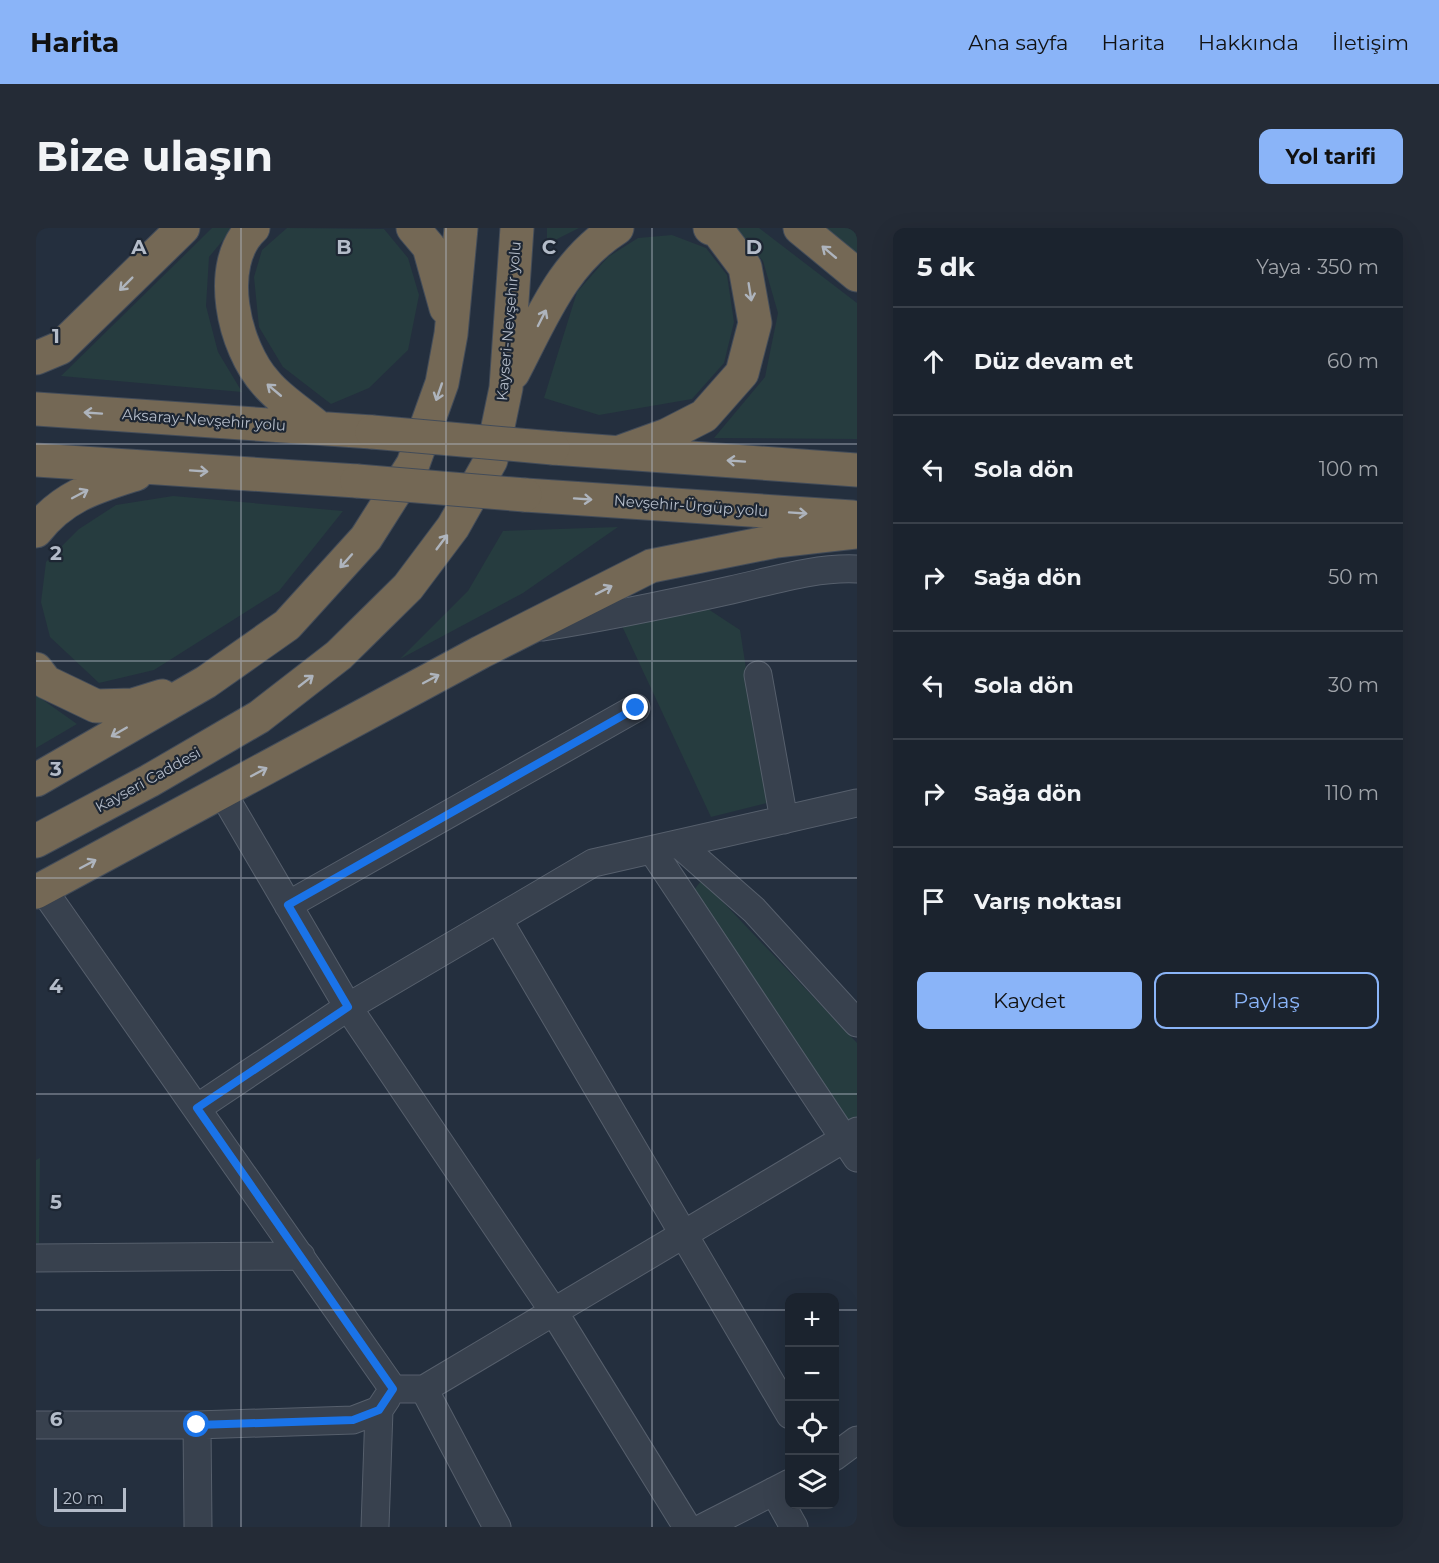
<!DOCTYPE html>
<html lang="tr">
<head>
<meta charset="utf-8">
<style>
	:root { --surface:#1b232e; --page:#242b36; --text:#f1f3f6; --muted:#a0a4aa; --line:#39404a; --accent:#8ab4f8 }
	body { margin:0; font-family:Montserrat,sans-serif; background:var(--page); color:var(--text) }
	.controls { position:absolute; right:18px; bottom:18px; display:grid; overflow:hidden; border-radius:12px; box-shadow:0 6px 24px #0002 }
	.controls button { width:54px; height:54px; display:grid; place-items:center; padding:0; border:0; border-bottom:2px solid var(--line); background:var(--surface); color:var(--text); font:30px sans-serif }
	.scale { position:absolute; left:18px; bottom:15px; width:72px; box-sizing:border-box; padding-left:6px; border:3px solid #b4bcc9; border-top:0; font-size:16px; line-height:21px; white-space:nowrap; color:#b4bcc9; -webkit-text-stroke:4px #1d2633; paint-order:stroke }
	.stop { position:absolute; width:18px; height:18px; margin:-14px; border:4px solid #1a73e8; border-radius:50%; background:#fff }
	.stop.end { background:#1a73e8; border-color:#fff; box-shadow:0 2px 6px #0008 }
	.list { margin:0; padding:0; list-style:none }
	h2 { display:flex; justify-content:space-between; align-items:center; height:78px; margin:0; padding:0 24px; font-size:26px }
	h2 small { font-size:20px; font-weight:400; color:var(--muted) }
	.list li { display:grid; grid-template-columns:39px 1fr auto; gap:18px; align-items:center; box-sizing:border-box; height:108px; padding:0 24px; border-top:2px solid var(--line) }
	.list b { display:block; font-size:22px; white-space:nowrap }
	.list em { font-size:20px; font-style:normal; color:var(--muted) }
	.actions { display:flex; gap:12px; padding:18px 24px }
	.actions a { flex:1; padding:14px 0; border:2px solid var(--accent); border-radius:12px; text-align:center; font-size:21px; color:var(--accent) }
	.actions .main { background:var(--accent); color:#111 }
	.icon { flex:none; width:33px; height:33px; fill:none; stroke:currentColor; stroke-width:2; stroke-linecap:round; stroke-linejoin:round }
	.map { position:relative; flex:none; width:821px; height:1299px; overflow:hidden; border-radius:12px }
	header { display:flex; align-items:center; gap:36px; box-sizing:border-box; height:84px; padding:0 30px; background:var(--accent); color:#111 }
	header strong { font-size:28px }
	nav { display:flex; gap:33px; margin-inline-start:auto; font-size:21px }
	.intro { display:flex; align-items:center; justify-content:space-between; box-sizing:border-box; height:144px; padding:0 36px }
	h1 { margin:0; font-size:42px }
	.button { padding:15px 27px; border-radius:12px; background:var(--accent); color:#111; font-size:21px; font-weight:700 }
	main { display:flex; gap:36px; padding:0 36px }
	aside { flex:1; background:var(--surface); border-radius:12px; box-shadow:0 6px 24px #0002 }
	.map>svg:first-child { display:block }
</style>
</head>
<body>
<header>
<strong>Harita</strong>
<nav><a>Ana sayfa</a><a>Harita</a><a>Hakkında</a><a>İletişim</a></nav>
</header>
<div class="intro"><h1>Bize ulaşın</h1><a class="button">Yol tarifi</a></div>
<main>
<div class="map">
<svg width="821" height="1299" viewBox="0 0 821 1299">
	<rect width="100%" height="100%" fill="#242f3e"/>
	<!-- green -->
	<path fill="#263c3f" d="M176 0H197L173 29 170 78 182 124 206 164 25 148Z
		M251 0 348 1 372 30 383 67 372 122 333 160 295 176 247 139 223 99 218 49 226 22Z
		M511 0H543L511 16Z
		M698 0H723L821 75V211L678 210 729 149 742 85 727 33Z
		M777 0H821V36Z
		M636 7 670 20 691 47 698 94 688 135 656 171 563 187 508 170 541 64 572 29 602 10Z
		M137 268 307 283 243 363 118 442 63 455 14 409 5 374 10 334 43 301 80 277Z
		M582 299 487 365 364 431 432 363 467 303Z
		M672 381 704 402 731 575 675 589 586 398Z
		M0 467 41 496 0 520Z
		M666 652 821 815V888L811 893 657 663Z
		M4 930 3 1015H0V932Z"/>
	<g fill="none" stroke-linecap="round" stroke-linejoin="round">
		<!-- street casing -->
		<g stroke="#565f6c" stroke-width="29">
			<path id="street" d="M507 399C570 389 632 376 695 362 736 353 779 339 821 341
				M722 447 748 592
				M186 564 312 779 518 1084 651 1299
				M643 616 718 682 821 795
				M616 622 821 930
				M6 660 357 1161
				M252 677 600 480
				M462 691 754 1187
				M161 880 312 779 557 635 821 575
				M0 1030 265 1028
				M357 1161H388L821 903
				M388 1161 461 1299
				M0 1197H161L317 1192 343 1182
				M161 1197 162 1299
				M798 1229 821 1212
				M738 1263 758 1299
				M339 1299 343 1182 351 1170
				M668 1299 754 1255"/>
		</g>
		<!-- highway casing -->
		<g stroke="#434c59" stroke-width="35">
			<path id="highway" d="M217 0C178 36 198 120 230 155 244 172 266 185 283 200
				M377 0 393 19 410 80
				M764 0 821 47
				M0 130 24 120 147 0
				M477 145C506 90 526 35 581 0
				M0 181 336 204
				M517 220 821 242
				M584 224 631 207 668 188 706 145 719 95 709 39 682 3 674 0
				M0 232 321 253
				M489 267 816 289
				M0 303C27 268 59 259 100 246
				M0 441 10 454 60 478 97 477 126 468
				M0 552 170 454 251 397 330 310 377 236 406 155 415 106 425 0
				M0 613 113 553 223 489 303 427 372 359 417 299 455 232 470 160 481 0
				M0 664 445 424 615 338 740 313 821 304"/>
		</g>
		<!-- street -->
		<use href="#street" stroke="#38414e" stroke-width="27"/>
		<!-- highway -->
		<use href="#highway" stroke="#746855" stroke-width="33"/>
		<!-- highway-bridge casing -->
		<g stroke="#434c59" stroke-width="35" stroke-linecap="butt">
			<path id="highway-bridge" d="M336 204 517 220
				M321 253 489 267"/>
		</g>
		<!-- highway-bridge -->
		<use href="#highway-bridge" stroke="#746855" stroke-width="33"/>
	</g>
	<!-- one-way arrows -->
	<defs><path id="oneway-shaft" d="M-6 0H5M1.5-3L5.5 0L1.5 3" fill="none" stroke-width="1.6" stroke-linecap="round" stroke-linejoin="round" transform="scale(1.5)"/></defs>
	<g stroke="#aeb4bd">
		<use href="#oneway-shaft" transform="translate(793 24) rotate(-140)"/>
		<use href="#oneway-shaft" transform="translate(90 56) rotate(135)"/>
		<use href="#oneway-shaft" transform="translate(714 64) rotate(81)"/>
		<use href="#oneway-shaft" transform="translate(506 90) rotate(-63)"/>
		<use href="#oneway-shaft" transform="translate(238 162) rotate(-140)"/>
		<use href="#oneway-shaft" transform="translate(403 164) rotate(109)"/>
		<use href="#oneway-shaft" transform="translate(57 185) rotate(-176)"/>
		<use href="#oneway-shaft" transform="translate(700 233) rotate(-176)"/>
		<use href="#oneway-shaft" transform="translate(163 243) rotate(4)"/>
		<use href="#oneway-shaft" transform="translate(44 266) rotate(-28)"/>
		<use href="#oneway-shaft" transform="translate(547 271) rotate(4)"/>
		<use href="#oneway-shaft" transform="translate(762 285) rotate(4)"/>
		<use href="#oneway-shaft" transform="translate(406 314) rotate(-53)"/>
		<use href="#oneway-shaft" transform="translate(310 333) rotate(132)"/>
		<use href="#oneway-shaft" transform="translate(568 362) rotate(-27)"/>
		<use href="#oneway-shaft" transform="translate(395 451) rotate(-28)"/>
		<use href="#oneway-shaft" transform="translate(270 453) rotate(-38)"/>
		<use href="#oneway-shaft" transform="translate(83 504) rotate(150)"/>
		<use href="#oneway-shaft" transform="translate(223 544) rotate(-28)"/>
		<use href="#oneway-shaft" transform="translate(52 636) rotate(-28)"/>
	</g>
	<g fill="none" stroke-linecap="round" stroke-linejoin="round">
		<!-- route -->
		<path stroke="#1a73e8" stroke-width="8" d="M161 1197 317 1192 343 1182 357 1161 161 880 312 779 252 677 600 480"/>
	</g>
	<!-- grid -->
	<path fill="none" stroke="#b4bcc9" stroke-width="1.5" stroke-opacity="0.55" d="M205 0V1299M410 0V1299M616 0V1299M0 216H821M0 433H821M0 650H821M0 866H821M0 1082H754M798 1082H821"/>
	<g text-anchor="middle" stroke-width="4.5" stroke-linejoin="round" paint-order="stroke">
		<!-- street labels -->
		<g font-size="15" fill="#b4bcc9" stroke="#1d2633">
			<text transform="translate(473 93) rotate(-85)" y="5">Kayseri-Nevşehir yolu</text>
			<text transform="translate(168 192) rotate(4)" y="5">Aksaray-Nevşehir yolu</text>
			<text transform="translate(655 278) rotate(4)" y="5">Nevşehir-Ürgüp yolu</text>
			<text transform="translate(112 552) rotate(-29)" y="5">Kayseri Caddesi</text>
		</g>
	</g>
	<g font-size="20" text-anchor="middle" font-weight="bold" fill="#b4bcc9" stroke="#1d2633" stroke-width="4.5" stroke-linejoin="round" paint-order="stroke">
		<text x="103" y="26">A</text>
		<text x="308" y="26">B</text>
		<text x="513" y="26">C</text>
		<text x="718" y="26">D</text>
		<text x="20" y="115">1</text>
		<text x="20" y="332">2</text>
		<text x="20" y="548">3</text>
		<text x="20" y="765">4</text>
		<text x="20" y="981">5</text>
		<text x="20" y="1198">6</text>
	</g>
</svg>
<div class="controls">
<button>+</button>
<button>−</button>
<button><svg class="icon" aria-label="locate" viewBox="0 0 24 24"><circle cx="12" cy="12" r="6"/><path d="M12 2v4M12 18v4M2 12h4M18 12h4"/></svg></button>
<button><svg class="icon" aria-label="layers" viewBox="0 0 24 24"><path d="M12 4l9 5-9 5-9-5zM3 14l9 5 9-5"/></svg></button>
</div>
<div class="scale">20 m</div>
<div class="stop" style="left:161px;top:1197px"></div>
<div class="stop end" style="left:600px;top:480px"></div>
</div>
<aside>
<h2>5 dk<small>Yaya · 350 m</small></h2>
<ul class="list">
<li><svg class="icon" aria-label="ahead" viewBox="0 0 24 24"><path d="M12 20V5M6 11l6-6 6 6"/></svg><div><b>Düz devam et</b></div><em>60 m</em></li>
<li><svg class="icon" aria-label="left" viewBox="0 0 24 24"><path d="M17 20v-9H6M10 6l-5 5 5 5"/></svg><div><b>Sola dön</b></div><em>100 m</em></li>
<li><svg class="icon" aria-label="right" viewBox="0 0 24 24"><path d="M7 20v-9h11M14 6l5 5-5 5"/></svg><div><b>Sağa dön</b></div><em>50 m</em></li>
<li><svg class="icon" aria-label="left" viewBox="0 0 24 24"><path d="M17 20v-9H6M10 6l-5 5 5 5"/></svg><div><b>Sola dön</b></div><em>30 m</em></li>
<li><svg class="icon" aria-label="right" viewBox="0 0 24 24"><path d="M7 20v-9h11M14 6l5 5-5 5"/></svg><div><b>Sağa dön</b></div><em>110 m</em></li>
<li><svg class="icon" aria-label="arrive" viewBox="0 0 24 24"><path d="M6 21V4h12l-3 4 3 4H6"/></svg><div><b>Varış noktası</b></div></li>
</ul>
<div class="actions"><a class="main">Kaydet</a><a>Paylaş</a></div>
</aside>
</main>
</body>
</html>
